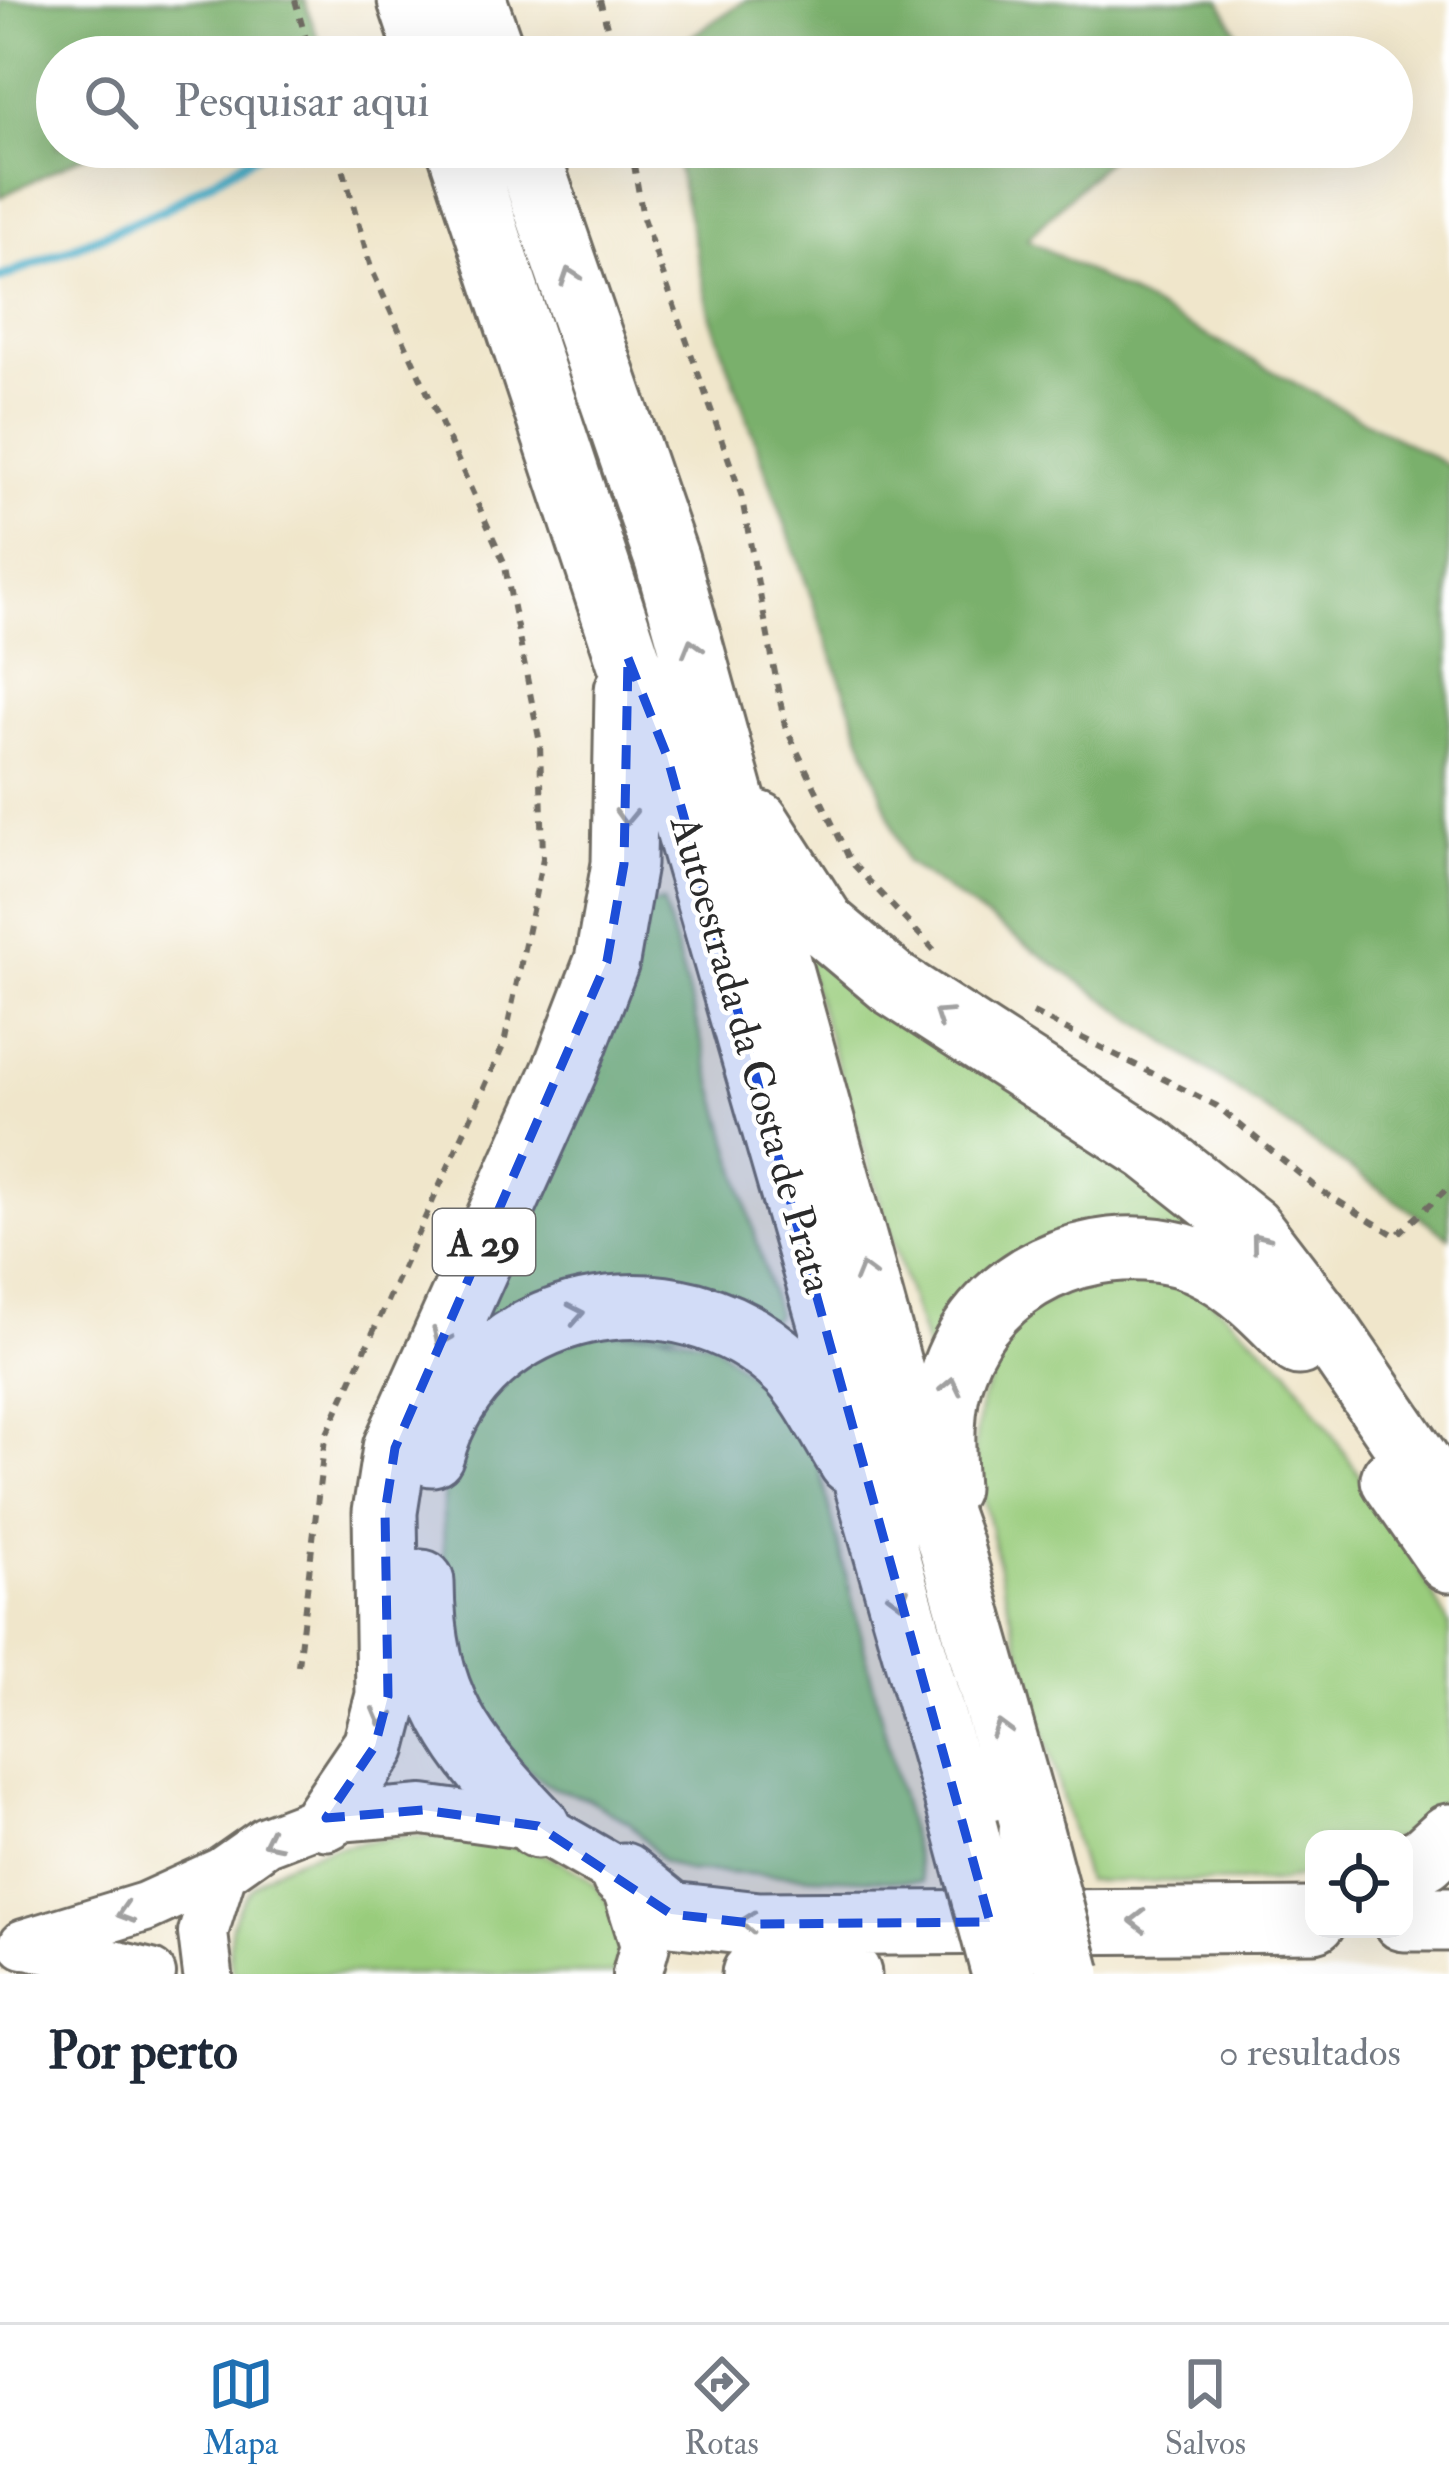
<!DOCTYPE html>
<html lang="pt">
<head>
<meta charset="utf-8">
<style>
	:root { --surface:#fff; --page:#f2f2f3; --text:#1f2937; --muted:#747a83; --line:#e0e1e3; --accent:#1f6fb2 }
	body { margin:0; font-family:"IM FELL Double Pica",serif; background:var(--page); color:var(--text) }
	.controls { position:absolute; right:36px; bottom:36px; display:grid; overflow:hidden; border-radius:24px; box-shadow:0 12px 48px #0002 }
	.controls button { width:108px; height:108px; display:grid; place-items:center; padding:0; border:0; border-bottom:3px solid var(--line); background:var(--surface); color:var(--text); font:60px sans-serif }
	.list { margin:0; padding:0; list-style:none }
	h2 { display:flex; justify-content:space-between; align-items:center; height:156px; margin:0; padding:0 48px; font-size:51px }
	h2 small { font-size:39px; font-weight:400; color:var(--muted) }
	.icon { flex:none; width:66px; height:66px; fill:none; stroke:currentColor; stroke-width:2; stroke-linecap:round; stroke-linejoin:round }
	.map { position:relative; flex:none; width:1449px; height:1974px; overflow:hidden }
	.search { position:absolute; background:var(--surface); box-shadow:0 12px 48px #0002; left:36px; right:36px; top:36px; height:132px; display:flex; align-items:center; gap:30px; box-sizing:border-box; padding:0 42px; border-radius:66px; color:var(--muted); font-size:45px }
	.sheet { height:348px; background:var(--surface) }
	nav { display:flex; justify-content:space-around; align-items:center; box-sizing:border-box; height:168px; border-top:3px solid var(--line); background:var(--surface); font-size:33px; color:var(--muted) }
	nav a { display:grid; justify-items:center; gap:6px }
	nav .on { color:var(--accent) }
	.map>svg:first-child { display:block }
</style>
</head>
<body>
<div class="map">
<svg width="1449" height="1974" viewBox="0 0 1449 1974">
	<rect width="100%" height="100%" fill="#fff"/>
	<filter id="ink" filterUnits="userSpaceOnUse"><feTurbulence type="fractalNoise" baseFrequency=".00833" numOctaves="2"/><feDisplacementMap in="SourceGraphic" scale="24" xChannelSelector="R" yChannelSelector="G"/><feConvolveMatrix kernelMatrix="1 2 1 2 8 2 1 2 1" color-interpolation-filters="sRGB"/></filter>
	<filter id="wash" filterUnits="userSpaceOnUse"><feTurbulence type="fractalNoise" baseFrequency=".004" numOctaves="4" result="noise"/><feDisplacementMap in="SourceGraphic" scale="48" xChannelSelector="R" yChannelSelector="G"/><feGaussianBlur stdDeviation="2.7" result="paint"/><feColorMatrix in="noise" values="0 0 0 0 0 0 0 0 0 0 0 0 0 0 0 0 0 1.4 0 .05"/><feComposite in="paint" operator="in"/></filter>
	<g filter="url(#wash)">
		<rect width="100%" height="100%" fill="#f0e6cb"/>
		<!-- green -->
		<path fill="#99cc7c" stroke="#627c54" stroke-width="3" d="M663 902 777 1314 764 1328 464 1338 637 907Z
			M787 903 992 1072 1253 1262 1159 1229 929 1357Z
			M1100 1276 1174 1283 1204 1294 1288 1369 1406 1544 1449 1625V1792L1428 1819 1401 1839H1314V1872L1280 1882 1086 1881 1003 1587 974 1451 981 1401 1007 1339 1032 1309Z
			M615 1325 712 1342 810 1429 922 1882 687 1871 662 1861 630 1823 586 1798 553 1788 523 1766 467 1700 445 1607 443 1508 448 1465 513 1364Z
			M410 1836C478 1841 586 1840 615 1918 622 1936 618 1956 617 1974H233C209 1861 328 1845 410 1836Z"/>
		<!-- forest -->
		<path fill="#7ab06c" stroke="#526e4c" stroke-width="3" d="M0 0H304L321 47 300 57H57V147H101L0 197Z
			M746 0H1220L1238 34 1214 57H660Z
			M673 147H1120L1027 239 1449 466V1237L906 862 711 317Z"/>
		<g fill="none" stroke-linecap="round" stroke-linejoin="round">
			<!-- stream -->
			<path stroke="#47adc7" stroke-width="10" d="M0 278 163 210 269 147"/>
		</g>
	</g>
	<g filter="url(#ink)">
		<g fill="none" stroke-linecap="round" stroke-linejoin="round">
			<!-- secondary casing -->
			<g stroke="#706c63" stroke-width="54">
				<path id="secondary" d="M24 1944 145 1907 222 1872 266 1841 326 1818 423 1810 538 1826 623 1875 645 1945 637 1974
					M27 1944 151 1974
					M208 1974 203 1933 222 1872"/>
			</g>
			<!-- motorway casing -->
			<g stroke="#706c63" stroke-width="69">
				<path id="motorway" d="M410 0 429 57
					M474 0 494 57
					M459 147 628 658 667 756 856 1413 867 1486 965 1828
					M525 147 667 560 901 1407 950 1544 1031 1831
					M758 823 824 925 894 984 1150 1149 1250 1228 1326 1327 1449 1507
					M432 1454C475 1297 678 1260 790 1369 814 1393 832 1433 851 1462
					M1393 1479 1449 1560
					M945 1488C942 1449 940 1406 954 1368 987 1278 1089 1231 1181 1255 1229 1269 1265 1308 1299 1343
					M422 1582C423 1699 460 1744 538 1826
					M326 1818 375 1746 388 1696 385 1512 395 1448 565 1070 607 961 624 864 627 690
					M1404 1868 1425 1858 1449 1836
					M623 1875 671 1914 759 1924 1314 1920
					M1404 1919H1449
					M754 1974H849"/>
			</g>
			<!-- path -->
			<path stroke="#706c63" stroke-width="6" stroke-dasharray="9 9" stroke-linecap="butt" d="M295 0 311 57
				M600 0 615 57
				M631 147 643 218 741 494 785 726 851 862 936 952
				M1033 1013 1217 1106 1318 1189 1396 1236 1449 1187
				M298 1665 325 1438 504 1044 543 858 540 743 504 562 371 268 337 147"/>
			<!-- secondary -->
			<use href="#secondary" stroke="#fff" stroke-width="48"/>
			<!-- motorway -->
			<use href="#motorway" stroke="#fff" stroke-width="63"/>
			<!-- motorway-bridge casing -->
			<g stroke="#706c63" stroke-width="69" stroke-linecap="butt">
				<path id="motorway-bridge" d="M965 1828 1004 1974
					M1031 1831 1069 1974"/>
			</g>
			<!-- motorway-bridge -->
			<use href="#motorway-bridge" stroke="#fff" stroke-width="63"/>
		</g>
		<!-- one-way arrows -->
		<defs><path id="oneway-chevron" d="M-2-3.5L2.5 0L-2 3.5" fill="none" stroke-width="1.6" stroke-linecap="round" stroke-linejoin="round" transform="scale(3)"/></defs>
		<g stroke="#a0a0a0">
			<use href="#oneway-chevron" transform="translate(570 276) rotate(-109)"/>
			<use href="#oneway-chevron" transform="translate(692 647) rotate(-106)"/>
			<use href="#oneway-chevron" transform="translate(626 817) rotate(92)"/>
			<use href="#oneway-chevron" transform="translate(942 1016) rotate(-146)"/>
			<use href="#oneway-chevron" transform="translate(1259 1241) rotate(-129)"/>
			<use href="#oneway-chevron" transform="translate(864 1272) rotate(-106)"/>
			<use href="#oneway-chevron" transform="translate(576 1314) rotate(-11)"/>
			<use href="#oneway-chevron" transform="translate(441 1338) rotate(114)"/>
			<use href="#oneway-chevron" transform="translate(951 1386) rotate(-78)"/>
			<use href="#oneway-chevron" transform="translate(899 1598) rotate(74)"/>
			<use href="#oneway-chevron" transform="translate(382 1717) rotate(105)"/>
			<use href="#oneway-chevron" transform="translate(1001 1729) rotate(-106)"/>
			<use href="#oneway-chevron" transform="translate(271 1841) rotate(154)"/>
			<use href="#oneway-chevron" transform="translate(125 1913) rotate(163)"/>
			<use href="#oneway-chevron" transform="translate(1138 1921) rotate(180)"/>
			<use href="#oneway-chevron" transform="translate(748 1922) rotate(-175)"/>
		</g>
	</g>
	<!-- marked area -->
	<path fill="#1d4ed8" fill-opacity="0.2" stroke="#1d4ed8" stroke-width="9" stroke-dasharray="24 15" stroke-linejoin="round" d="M628 658 667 756 990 1922 759 1924 671 1914 538 1826 423 1810 326 1818 375 1746 388 1696 385 1512 395 1448 607 961 624 864Z"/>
	<g text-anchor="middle" stroke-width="9" stroke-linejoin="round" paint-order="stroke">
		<!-- shield labels -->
		<rect fill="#fff" stroke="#6b6b6b" stroke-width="3" x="433" y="1209" width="102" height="66" rx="9"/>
		<g font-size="39" font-weight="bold" fill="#2b2b2b">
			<text x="484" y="1256">A 29</text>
		</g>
		<!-- street labels -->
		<g font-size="42" fill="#2b2b2b" stroke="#fff">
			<text transform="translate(753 1054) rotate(74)" y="15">Autoestrada da Costa de Prata</text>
		</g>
	</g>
</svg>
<div class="controls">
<button><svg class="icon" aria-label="locate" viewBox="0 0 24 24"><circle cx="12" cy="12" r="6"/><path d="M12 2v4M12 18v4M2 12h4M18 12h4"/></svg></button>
</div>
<div class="search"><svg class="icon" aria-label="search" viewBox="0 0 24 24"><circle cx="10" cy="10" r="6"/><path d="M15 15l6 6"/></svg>Pesquisar aqui</div>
</div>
<section class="sheet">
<h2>Por perto<small>0 resultados</small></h2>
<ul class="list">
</ul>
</section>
<nav>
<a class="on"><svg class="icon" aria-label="map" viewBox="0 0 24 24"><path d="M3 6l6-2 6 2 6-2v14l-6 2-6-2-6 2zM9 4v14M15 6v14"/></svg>Mapa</a>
<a><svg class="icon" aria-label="directions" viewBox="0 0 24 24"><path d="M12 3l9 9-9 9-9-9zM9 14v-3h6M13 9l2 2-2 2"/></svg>Rotas</a>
<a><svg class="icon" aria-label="saved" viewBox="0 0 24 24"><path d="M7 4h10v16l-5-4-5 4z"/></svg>Salvos</a>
</nav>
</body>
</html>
